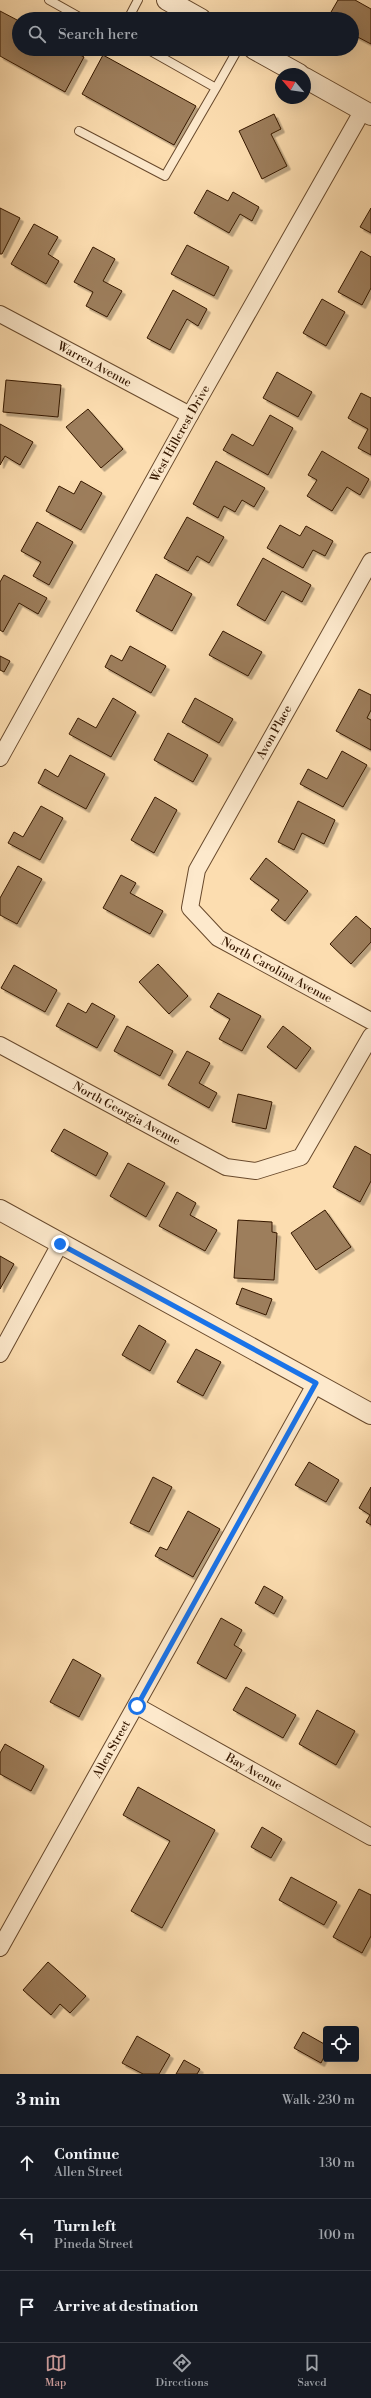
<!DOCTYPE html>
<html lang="en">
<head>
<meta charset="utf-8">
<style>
	:root { --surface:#171b24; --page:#20242c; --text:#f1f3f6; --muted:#9ea1a6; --line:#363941; --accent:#c59692 }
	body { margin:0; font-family:"Libre Bodoni",serif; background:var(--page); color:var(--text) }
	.controls { position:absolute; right:12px; bottom:12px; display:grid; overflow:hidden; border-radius:4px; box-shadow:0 4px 16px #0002 }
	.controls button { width:36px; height:36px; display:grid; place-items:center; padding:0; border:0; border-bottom:1px solid var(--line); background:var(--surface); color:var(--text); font:20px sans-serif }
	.compass { position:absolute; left:275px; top:68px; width:36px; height:36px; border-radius:50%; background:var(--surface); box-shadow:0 4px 16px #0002; rotate:299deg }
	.stop { position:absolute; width:12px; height:12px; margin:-9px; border:3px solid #1a73e8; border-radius:50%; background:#fff }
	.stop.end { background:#1a73e8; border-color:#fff; box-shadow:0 1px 4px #0008 }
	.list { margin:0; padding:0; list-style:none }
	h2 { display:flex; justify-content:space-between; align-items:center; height:52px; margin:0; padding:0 16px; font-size:17px }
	h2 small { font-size:13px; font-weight:400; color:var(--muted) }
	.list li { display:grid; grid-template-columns:26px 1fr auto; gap:12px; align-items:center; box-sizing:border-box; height:72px; padding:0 16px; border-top:1px solid var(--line) }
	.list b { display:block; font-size:15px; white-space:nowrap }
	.list p { margin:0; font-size:13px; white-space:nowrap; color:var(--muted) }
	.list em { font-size:13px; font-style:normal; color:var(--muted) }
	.icon { flex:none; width:22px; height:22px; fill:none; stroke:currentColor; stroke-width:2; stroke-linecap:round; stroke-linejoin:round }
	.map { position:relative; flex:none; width:371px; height:2074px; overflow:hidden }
	.search { position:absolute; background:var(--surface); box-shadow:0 4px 16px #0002; left:12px; right:12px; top:12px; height:44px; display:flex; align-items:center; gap:10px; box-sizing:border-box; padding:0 14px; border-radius:22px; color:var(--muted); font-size:15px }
	.sheet { height:268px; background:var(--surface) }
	nav { display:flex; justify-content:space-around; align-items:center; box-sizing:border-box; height:56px; border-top:1px solid var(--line); background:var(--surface); font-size:11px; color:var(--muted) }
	nav a { display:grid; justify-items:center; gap:2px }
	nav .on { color:var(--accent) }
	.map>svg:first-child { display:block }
</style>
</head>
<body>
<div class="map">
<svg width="371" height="2074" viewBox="0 0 371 2074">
	<defs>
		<filter id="shadow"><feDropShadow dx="3.5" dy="3.5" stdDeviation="0" flood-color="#0004"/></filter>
	</defs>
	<rect width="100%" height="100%" fill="#fcddb0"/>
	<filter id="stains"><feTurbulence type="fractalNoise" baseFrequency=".005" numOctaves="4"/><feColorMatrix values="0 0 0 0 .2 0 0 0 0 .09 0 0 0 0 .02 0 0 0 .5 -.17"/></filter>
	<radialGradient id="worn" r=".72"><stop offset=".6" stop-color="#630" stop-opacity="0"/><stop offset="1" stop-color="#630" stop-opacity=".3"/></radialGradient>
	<!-- building -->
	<path fill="#9d7e5c" stroke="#361800" filter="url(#shadow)" d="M338 0H355L371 9V44L352 34V19H327Z
		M0 11 19 21V49H69L84 57 65 92 0 56Z
		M103 55 196 106 174 145 82 94Z
		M274 114 281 129 271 134 287 166 262 179 239 131Z
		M207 190 228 201 233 192 259 207 252 221 240 214 229 233 194 213Z
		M0 208 20 218 2 254H0Z
		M371 208V233L360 227Z
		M34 224 58 237 48 254 59 261 46 284 11 264Z
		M187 245 229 267 214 296 171 274Z
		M93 247 115 259 103 281 122 291 107 317 86 306 93 292 74 282Z
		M361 251 371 257V288L362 305 338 292Z
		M173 290 207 309 198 326 187 319 170 350 147 338Z
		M322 299 345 312 326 346 303 333Z
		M277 372 312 392 298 417 263 398Z
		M6 380 61 385 58 417 3 412Z
		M361 393 371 398V455L358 448 368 429 348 418Z
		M88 409 123 449 101 468 66 427Z
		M270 415 293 428 268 475 223 450 232 434 253 446Z
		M0 424 33 442 20 465 5 456 0 465Z
		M322 451 369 479 360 495 347 487 332 511 307 496 317 480 308 475Z
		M216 461 265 488 254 507 242 500 235 512 224 506 218 518 193 504Z
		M81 481 102 493 81 530 46 511 59 486 74 494Z
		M187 517 224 537 209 563 197 556 188 571 164 558Z
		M37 522 73 542 49 585 33 576 41 562 21 551Z
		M280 525 300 536 306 526 333 541 325 556 313 550 303 568 267 548Z
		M263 558 311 585 302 602 282 591 265 621 237 605Z
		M156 574 192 594 172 631 136 611Z
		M4 575 47 598 38 614 19 603 3 632 0 630V582Z
		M223 631 262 652 248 676 209 655Z
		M130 646 166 666 151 693 105 667 111 655 122 661Z
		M0 656 10 661 4 672 0 670Z
		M359 689 371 695V710L367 718 371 720V750L336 731Z
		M113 698 136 712 111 757 69 734 78 718 96 728Z
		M195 698 233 719 219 743 182 722Z
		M168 733 208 755 193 782 154 760Z
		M342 751 367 765 343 807 300 784 308 769 327 779Z
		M70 755 105 774 86 809 38 783 45 769 58 777Z
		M155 797 177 810 154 853 131 840Z
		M298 801 335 820 324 844 302 833 294 850 278 842Z
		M41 806 63 818 40 860 8 843 14 832 23 837Z
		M266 858 308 891 285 921 271 910 279 900 250 879Z
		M18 866 42 879 17 924 0 915V898Z
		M121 875 136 883 130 893 163 911 150 934 103 908Z
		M356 916 371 929V942L351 964 330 944Z
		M158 964 188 996 169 1014 139 982Z
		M14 965 57 990 45 1012 1 988Z
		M218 993 261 1016 242 1051 219 1039 230 1019 210 1007Z
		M68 1003 86 1013 92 1003 115 1016 97 1048 56 1026Z
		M127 1026 173 1051 160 1076 114 1051Z
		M283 1026 311 1048 296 1069 267 1047Z
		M187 1051 210 1063 199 1083 217 1093 209 1108 168 1085Z
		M238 1094 272 1102 266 1129 232 1122Z
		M64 1129 108 1153 96 1176 51 1151Z
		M355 1146 371 1155V1181L360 1202 333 1187Z
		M128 1163 165 1183 146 1217 110 1196Z
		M177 1192 196 1203 190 1215 217 1230 205 1251 159 1226Z
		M325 1210 351 1247 316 1270 291 1233Z
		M238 1220 272 1222V1232L277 1233 274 1280 234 1278Z
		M0 1256 14 1264 0 1289Z
		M242 1288 272 1299 266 1315 236 1304Z
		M139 1325 166 1341 150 1371 122 1355Z
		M196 1349 221 1362 203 1396 177 1382Z
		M309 1462 339 1480 326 1502 295 1485Z
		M153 1477 172 1487 149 1532 130 1523Z
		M371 1487V1525L366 1522 370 1515 359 1508Z
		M188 1511 220 1529 193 1577 155 1556 160 1547 167 1550Z
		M264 1586 283 1597 274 1614 255 1603Z
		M221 1618 242 1630 234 1645 242 1650 226 1679 197 1663Z
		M73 1659 101 1675 79 1717 50 1702Z
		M246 1687 296 1715 283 1738 233 1710Z
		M317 1710 355 1731 336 1765 299 1744Z
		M5 1744 44 1766 31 1791 0 1774V1753Z
		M138 1787 215 1830 162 1928 131 1911 170 1841 123 1815Z
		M262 1827 282 1839 271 1858 251 1847Z
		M291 1877 337 1902 324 1925 279 1900Z
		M359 1889 371 1895V1936L362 1953 333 1937Z
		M48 1962 86 1996 70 2013 60 2004 51 2015 23 1990Z
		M303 2032 326 2045V2053L321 2063 294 2048Z
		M137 2036 170 2055 159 2074H143L122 2063Z
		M184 2060 200 2069 197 2074H176Z"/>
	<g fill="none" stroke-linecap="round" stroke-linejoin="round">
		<!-- service casing -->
		<g stroke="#68492c" stroke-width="10">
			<path id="service" d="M49 0 83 19
				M128 19 138 0
				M147 49 216 88 238 49
				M79 131 165 176 216 88"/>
		</g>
		<!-- minor casing -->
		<g stroke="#68492c" stroke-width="18">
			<g id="minor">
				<path id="s1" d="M0 314 190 415"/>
				<path id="s2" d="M371 561 197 870 190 908 218 938 371 1021"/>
				<path id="s3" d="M0 758 190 415 363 110"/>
				<path id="s4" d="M0 1045 226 1167 256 1171 301 1157 371 1036"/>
				<path d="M0 1354 60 1244"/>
				<path id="s5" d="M137 1706 371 1837"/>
				<path id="s6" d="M0 1948 316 1383"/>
			</g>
		</g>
		<!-- tertiary casing -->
		<g stroke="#68492c" stroke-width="22">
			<path id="tertiary" d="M167 0 201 19
				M254 49 299 74
				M305 78 371 115
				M0 1210 371 1414"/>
		</g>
		<!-- service -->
		<use href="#service" stroke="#fde9cc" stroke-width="8"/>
		<!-- minor -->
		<use href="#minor" stroke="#fde9cc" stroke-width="16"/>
		<!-- tertiary -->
		<use href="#tertiary" stroke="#fde9cc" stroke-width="20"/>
	</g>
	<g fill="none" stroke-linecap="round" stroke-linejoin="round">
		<!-- route -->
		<path stroke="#1a73e8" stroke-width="5" d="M60 1244 316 1383 137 1706"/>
	</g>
	<g text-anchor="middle" stroke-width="3" stroke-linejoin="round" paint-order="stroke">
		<!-- street labels -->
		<g font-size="12" fill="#361800" stroke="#fde9cc">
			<text dy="4" stroke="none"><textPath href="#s1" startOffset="107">Warren Avenue</textPath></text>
			<text dy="4" stroke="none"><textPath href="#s3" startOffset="371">West Hillcrest Drive</textPath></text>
			<text transform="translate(274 732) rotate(-61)" y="4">Avon Place</text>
			<text dy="4" stroke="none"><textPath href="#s2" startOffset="501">North Carolina Avenue</textPath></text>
			<text dy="4" stroke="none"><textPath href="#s4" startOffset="144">North Georgia Avenue</textPath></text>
			<text dy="4" stroke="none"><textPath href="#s6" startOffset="228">Allen Street</textPath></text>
			<text dy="4" stroke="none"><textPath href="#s5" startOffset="134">Bay Avenue</textPath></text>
		</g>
	</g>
	<rect width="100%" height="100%" filter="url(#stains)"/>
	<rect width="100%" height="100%" fill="url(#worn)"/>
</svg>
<div class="controls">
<button><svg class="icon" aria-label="locate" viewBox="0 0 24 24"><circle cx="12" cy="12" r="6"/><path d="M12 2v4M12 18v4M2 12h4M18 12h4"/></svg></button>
</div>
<svg class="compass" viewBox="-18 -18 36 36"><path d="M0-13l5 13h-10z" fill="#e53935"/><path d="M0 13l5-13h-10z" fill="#9ea1a6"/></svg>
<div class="stop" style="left:137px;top:1706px"></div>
<div class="stop end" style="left:60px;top:1244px"></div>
<div class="search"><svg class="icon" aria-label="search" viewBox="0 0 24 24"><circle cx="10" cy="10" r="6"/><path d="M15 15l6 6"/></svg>Search here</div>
</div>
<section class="sheet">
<h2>3 min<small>Walk · 230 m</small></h2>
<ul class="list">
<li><svg class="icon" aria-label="ahead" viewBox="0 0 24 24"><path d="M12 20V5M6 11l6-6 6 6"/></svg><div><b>Continue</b><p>Allen Street</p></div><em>130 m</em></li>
<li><svg class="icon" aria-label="left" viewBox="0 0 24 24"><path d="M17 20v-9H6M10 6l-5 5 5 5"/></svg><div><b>Turn left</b><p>Pineda Street</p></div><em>100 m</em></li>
<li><svg class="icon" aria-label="arrive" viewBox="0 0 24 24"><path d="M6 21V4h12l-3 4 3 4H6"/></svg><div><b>Arrive at destination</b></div></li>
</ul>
</section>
<nav>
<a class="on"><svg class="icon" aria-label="map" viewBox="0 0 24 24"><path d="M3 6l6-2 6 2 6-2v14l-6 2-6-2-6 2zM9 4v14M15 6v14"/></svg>Map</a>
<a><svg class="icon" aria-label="directions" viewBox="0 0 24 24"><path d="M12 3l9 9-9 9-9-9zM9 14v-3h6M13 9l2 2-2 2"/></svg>Directions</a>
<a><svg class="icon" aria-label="saved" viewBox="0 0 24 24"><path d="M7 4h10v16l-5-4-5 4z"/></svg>Saved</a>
</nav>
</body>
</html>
